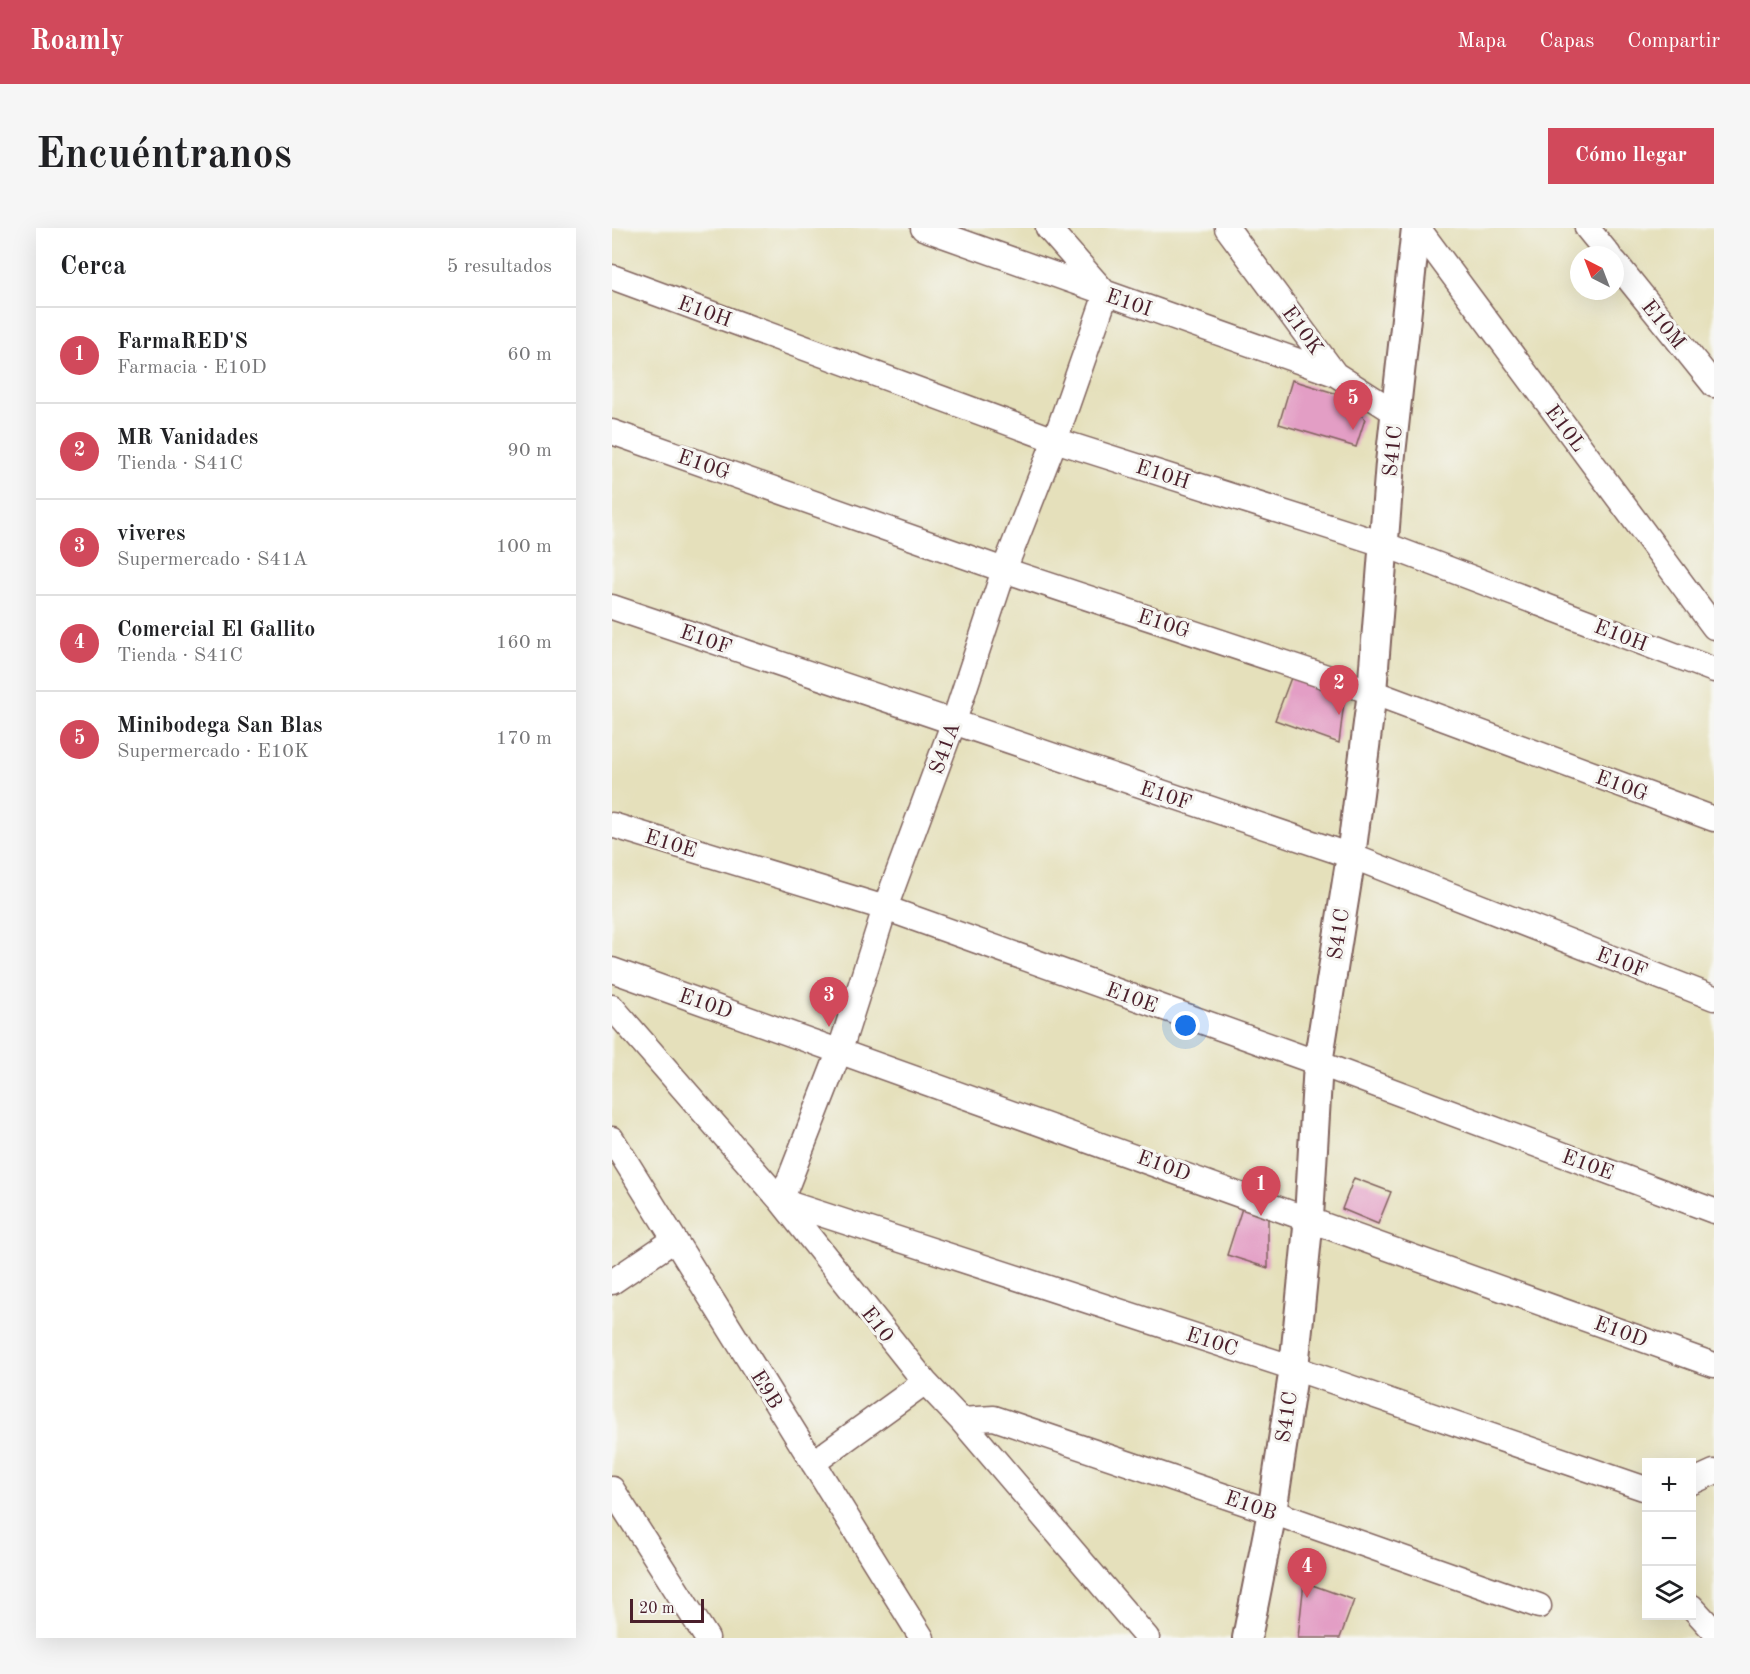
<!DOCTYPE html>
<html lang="es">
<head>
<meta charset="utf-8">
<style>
	:root { --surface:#fff; --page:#f6f6f6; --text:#202124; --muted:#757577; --line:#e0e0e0; --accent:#d1495b }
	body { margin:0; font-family:"Old Standard TT",serif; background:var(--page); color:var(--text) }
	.controls { position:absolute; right:18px; bottom:18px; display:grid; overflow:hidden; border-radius:0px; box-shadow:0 6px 24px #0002 }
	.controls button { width:54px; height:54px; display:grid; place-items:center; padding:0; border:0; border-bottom:2px solid var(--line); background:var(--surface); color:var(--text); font:30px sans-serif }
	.compass { position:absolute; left:958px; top:18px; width:54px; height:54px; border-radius:50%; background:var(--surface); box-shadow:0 6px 24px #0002; rotate:318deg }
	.scale { position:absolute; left:18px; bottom:15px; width:74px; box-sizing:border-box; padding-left:6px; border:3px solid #4a1f2b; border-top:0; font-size:16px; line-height:21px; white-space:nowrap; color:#4a1f2b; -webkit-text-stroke:4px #f6f6f2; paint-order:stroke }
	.you { position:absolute; left:574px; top:798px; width:21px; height:21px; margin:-15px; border:4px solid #fff; border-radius:50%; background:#1a73e8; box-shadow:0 0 0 9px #1a73e833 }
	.badge { display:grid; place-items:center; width:39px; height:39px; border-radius:50%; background:var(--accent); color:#fff; font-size:20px; font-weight:700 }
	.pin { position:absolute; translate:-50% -50px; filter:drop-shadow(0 2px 3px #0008) }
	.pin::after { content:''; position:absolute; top:32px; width:21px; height:18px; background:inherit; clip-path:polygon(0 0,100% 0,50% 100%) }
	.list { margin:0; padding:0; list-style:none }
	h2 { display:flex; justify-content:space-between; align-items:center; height:78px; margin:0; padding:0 24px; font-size:26px }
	h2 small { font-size:20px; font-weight:400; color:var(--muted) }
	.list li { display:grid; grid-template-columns:39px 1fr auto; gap:18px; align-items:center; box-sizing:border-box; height:96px; padding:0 24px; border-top:2px solid var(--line) }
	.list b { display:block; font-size:22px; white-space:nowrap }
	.list p { margin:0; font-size:20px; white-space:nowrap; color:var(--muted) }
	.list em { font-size:20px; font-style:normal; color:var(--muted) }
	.icon { flex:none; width:33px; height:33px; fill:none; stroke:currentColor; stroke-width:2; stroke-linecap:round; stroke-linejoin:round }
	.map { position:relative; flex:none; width:1102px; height:1410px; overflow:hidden; border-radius:0px }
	header { display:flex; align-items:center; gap:36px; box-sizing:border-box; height:84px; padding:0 30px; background:var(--accent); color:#fff }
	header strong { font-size:28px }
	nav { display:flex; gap:33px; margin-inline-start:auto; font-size:21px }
	.intro { display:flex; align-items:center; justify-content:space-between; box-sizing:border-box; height:144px; padding:0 36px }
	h1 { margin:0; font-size:42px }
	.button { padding:15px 27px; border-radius:0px; background:var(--accent); color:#fff; font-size:21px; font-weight:700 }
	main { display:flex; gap:36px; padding:0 36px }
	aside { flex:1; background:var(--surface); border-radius:0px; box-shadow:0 6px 24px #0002 }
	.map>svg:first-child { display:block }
</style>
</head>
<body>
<header>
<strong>Roamly</strong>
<nav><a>Mapa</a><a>Capas</a><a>Compartir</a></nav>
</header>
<div class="intro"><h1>Encuéntranos</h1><a class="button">Cómo llegar</a></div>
<main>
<aside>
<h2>Cerca<small>5 resultados</small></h2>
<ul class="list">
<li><span class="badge">1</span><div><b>FarmaRED'S</b><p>Farmacia · E10D</p></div><em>60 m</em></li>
<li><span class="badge">2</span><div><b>MR Vanidades</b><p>Tienda · S41C</p></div><em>90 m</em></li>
<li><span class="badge">3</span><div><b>viveres</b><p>Supermercado · S41A</p></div><em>100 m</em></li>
<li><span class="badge">4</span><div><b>Comercial El Gallito</b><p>Tienda · S41C</p></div><em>160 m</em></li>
<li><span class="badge">5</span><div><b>Minibodega San Blas</b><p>Supermercado · E10K</p></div><em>170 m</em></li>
</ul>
</aside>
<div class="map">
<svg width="1102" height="1410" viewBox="0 0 1102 1410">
	<rect width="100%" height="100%" fill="#f6f6f2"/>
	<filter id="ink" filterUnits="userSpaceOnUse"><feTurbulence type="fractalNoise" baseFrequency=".0167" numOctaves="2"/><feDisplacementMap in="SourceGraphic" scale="12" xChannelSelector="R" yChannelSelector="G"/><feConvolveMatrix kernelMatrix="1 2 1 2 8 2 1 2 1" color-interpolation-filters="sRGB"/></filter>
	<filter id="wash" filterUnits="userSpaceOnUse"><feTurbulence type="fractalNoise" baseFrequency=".008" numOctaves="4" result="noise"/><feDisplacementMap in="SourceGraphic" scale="24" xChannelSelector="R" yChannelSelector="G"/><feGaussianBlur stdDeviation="1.35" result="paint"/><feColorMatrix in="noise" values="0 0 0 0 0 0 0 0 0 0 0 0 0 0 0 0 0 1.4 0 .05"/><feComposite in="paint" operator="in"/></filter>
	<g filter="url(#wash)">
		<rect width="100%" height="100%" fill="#e5e0bb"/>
		<g id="blocks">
			<!-- building -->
			<path fill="#e39ec5" d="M680 152 732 168 753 191 744 219 667 196Z
				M680 447 733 466 727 515 663 492Z
				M742 950 779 964 766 996 730 981Z
				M631 977 656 985V1040L615 1027Z
				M692 1354 742 1372 728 1410H686Z"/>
		</g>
	</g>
	<g filter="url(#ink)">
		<use href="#blocks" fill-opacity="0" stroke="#80635d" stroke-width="1.5"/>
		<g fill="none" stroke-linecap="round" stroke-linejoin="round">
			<!-- minor casing -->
			<g stroke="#80635d" stroke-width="27">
				<path id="minor" d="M311 0 723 146
					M436 0 494 66 443 212 392 342 341 496 273 680 228 822 169 973 682 1140 1034 1261
					M615 0 723 146 784 185
					M806 0 1102 399
					M975 0 997 27
					M1003 34 1102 157
					M0 49 443 212 771 316 1102 442
					M0 204 392 342 760 464 1102 591
					M0 379 739 628 1102 770
					M0 597 273 680 706 835 1102 983
					M0 742 1102 1137
					M0 779 169 973 313 1154 349 1192 535 1410
					M0 911 310 1410
					M0 1054 62 1012
					M349 1192 382 1190 660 1284 927 1378
					M201 1235 313 1154
					M1080 1254 1102 1244
					M0 1261 95 1410
					M1080 1379 1102 1403"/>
			</g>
			<!-- tertiary casing -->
			<g stroke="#80635d" stroke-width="32">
				<path id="tertiary" d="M635 1410 660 1284 682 1140 697 989 706 835 739 628 760 464 778 235 804 0"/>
			</g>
			<!-- minor -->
			<use href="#minor" stroke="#fff" stroke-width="24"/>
			<!-- tertiary -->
			<use href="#tertiary" stroke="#fff" stroke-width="28"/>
		</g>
	</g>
	<g text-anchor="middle" stroke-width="6" stroke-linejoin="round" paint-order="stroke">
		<!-- street labels -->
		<g font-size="21" fill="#4a1f2b" stroke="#f6f6f2">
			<text transform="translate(517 74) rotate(19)" y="7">E10I</text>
			<text transform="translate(93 83) rotate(20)" y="7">E10H</text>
			<text transform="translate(1052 96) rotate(51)" y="7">E10M</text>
			<text transform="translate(691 102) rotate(54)" y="7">E10K</text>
			<text transform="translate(954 200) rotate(53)" y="7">E10L</text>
			<text transform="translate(780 223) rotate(-84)" y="7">S41C</text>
			<text transform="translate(92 236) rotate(19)" y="7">E10G</text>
			<text transform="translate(551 246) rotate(18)" y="7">E10H</text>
			<text transform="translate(552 395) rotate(18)" y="7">E10G</text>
			<text transform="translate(1009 407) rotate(21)" y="7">E10H</text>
			<text transform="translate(94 411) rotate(19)" y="7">E10F</text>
			<text transform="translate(332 520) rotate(-70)" y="7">S41A</text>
			<text transform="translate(1010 557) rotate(20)" y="7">E10G</text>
			<text transform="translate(554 567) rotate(18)" y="7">E10F</text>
			<text transform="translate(59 615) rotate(17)" y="7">E10E</text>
			<text transform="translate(726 706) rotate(-81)" y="7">S41C</text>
			<text transform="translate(1010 734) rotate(21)" y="7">E10F</text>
			<text transform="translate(520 769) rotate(20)" y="7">E10E</text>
			<text transform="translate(94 775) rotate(19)" y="7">E10D</text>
			<text transform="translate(976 936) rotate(20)" y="7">E10E</text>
			<text transform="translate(552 937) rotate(20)" y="7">E10D</text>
			<text transform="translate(266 1096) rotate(52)" y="7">E10</text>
			<text transform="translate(1009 1103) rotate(20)" y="7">E10D</text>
			<text transform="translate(600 1113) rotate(18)" y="7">E10C</text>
			<text transform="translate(155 1161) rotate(58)" y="7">E9B</text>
			<text transform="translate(674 1189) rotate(-81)" y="7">S41C</text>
			<text transform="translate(639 1277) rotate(19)" y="7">E10B</text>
		</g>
	</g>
</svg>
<div class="controls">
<button>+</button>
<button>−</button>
<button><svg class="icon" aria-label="layers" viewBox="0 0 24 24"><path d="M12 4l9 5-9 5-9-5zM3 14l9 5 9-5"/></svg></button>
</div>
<svg class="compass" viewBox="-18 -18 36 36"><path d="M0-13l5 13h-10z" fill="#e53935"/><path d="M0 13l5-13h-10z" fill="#757577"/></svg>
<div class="scale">20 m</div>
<div class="you"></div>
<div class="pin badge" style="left:649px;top:988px">1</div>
<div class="pin badge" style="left:727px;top:487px">2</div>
<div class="pin badge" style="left:217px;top:799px">3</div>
<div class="pin badge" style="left:695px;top:1370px">4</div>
<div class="pin badge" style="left:741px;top:202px">5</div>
</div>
</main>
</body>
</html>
